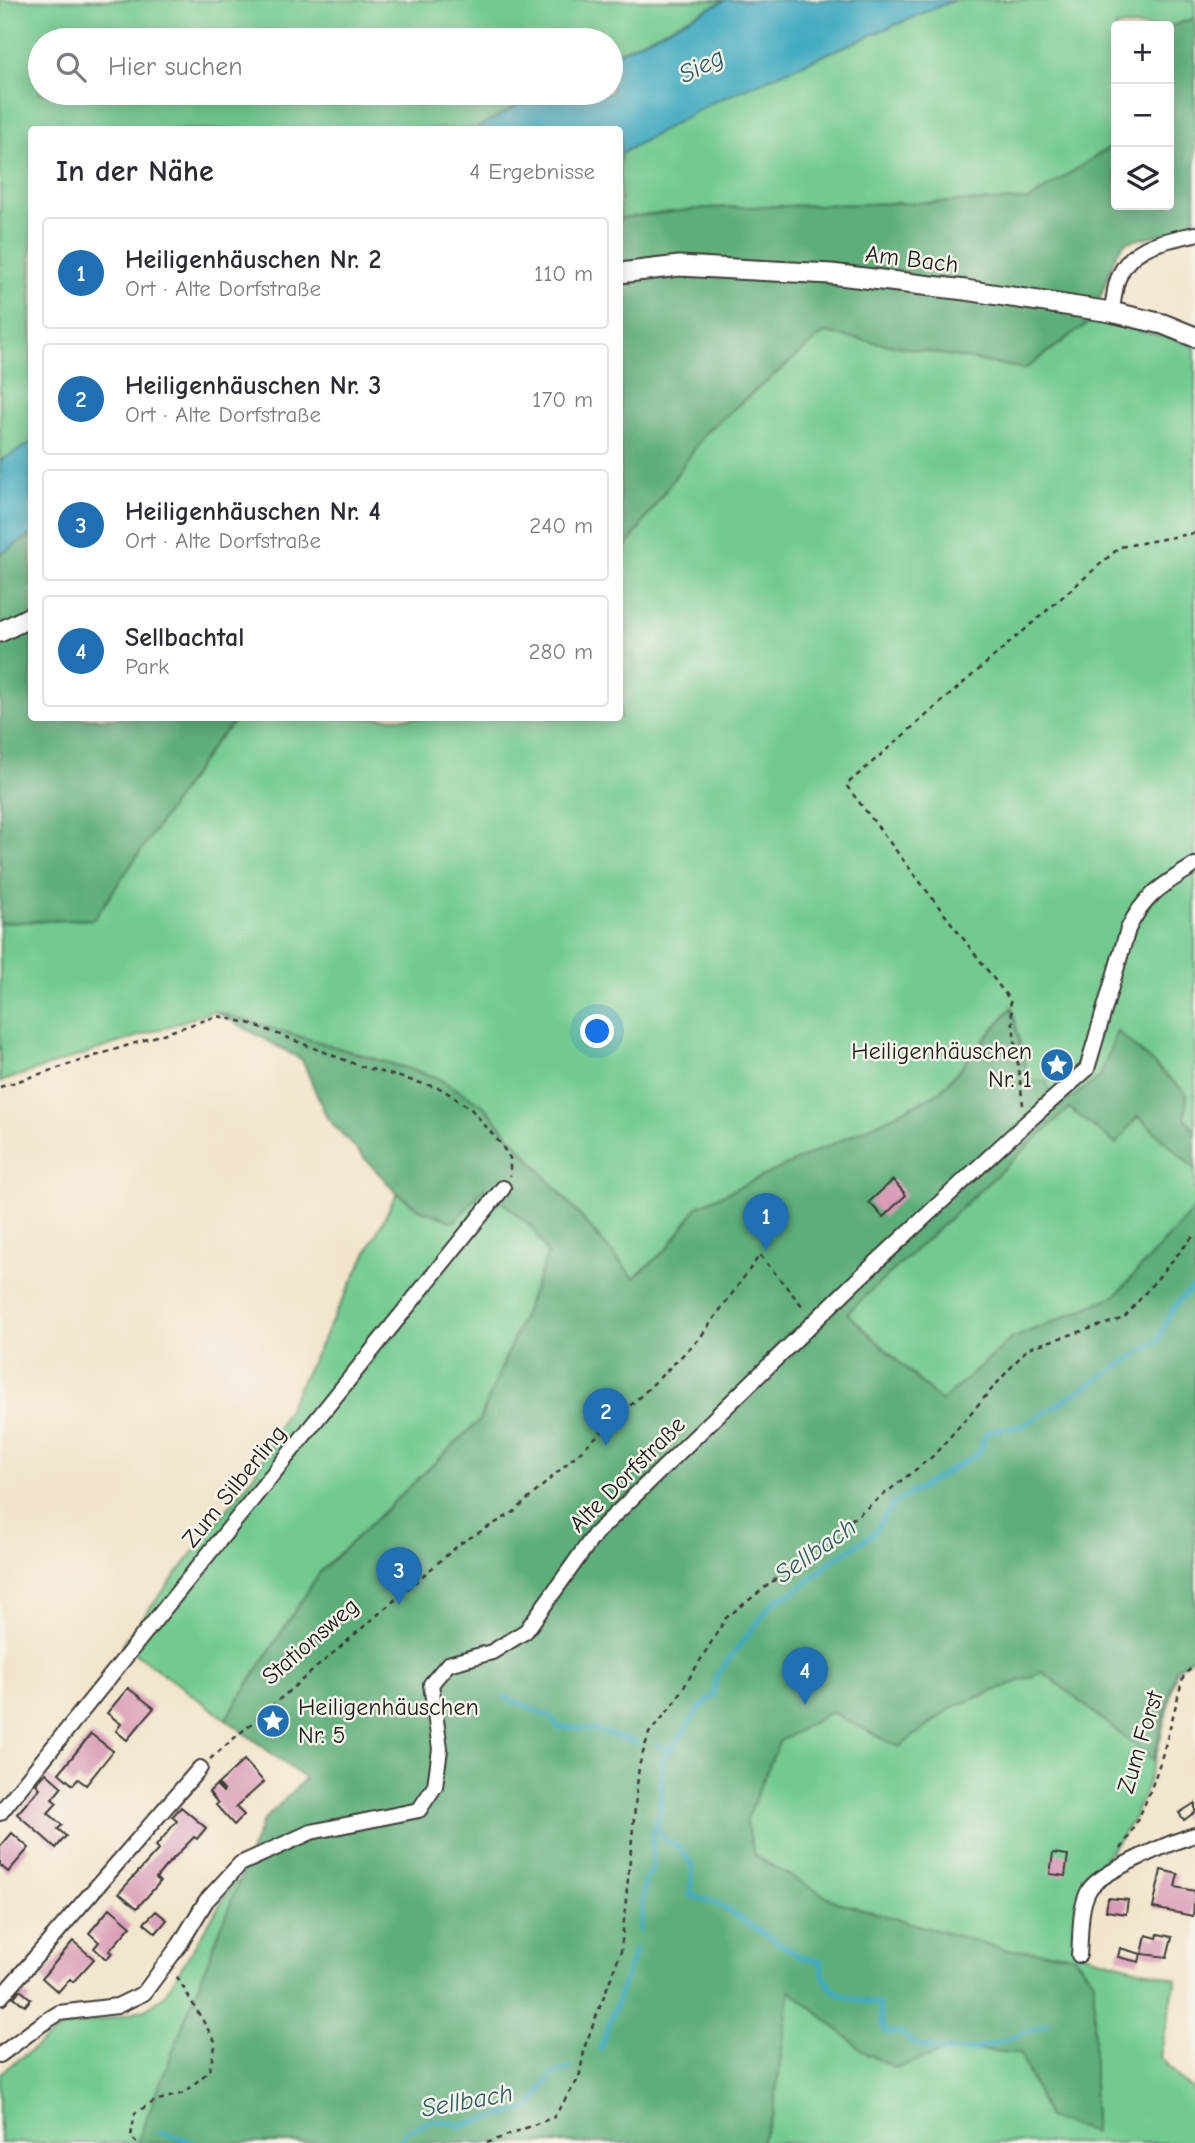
<!DOCTYPE html>
<html lang="de">
<head>
<meta charset="utf-8">
<style>
	:root { --surface:#fff; --page:#f7f7f7; --text:#2b2b33; --muted:#7c7c81; --line:#e1e1e2; --accent:#1f6fb2 }
	body { margin:0; font-family:"Comic Neue",sans-serif; background:var(--page); color:var(--text) }
	.controls { position:absolute; right:21px; top:21px; display:grid; overflow:hidden; border-radius:7px; box-shadow:0 4px 18px #0003 }
	.controls button { width:63px; height:63px; display:grid; place-items:center; padding:0; border:0; border-bottom:2px solid var(--line); background:var(--surface); color:var(--text); font:35px sans-serif }
	.you { position:absolute; left:598px; top:1032px; width:24px; height:24px; margin:-18px; border:5px solid #fff; border-radius:50%; background:#1a73e8; box-shadow:0 0 0 10px #1a73e833 }
	.badge { display:grid; place-items:center; width:46px; height:46px; border-radius:50%; background:var(--accent); color:#fff; font-size:23px; font-weight:700 }
	.pin { position:absolute; translate:-50% -58px; filter:drop-shadow(0 2px 4px #0008) }
	.pin::after { content:''; position:absolute; top:37px; width:24px; height:21px; background:inherit; clip-path:polygon(0 0,100% 0,50% 100%) }
	.list { margin:0; padding:0; list-style:none }
	h2 { display:flex; justify-content:space-between; align-items:center; height:91px; margin:0; padding:0 28px; font-size:30px }
	h2 small { font-size:23px; font-weight:400; color:var(--muted) }
	.list li { display:grid; grid-template-columns:46px 1fr auto; gap:21px; align-items:center; box-sizing:border-box; height:112px; margin:0 14px 14px; padding:0 14px; border:2px solid var(--line); border-radius:7px }
	.list b { display:block; font-size:26px; white-space:nowrap }
	.list p { margin:0; font-size:23px; white-space:nowrap; color:var(--muted) }
	.list em { font-size:23px; font-style:normal; color:var(--muted) }
	.icon { flex:none; width:38px; height:38px; fill:none; stroke:currentColor; stroke-width:2; stroke-linecap:round; stroke-linejoin:round }
	.map { position:relative; flex:none; width:1195px; height:2143px; overflow:hidden }
	.search { position:absolute; background:var(--surface); box-shadow:0 4px 18px #0003; left:28px; top:28px; width:595px; height:77px; display:flex; align-items:center; gap:18px; box-sizing:border-box; padding:0 24px; border-radius:38px; color:var(--muted); font-size:26px }
	.panel { position:absolute; background:var(--surface); box-shadow:0 4px 18px #0003; left:28px; top:126px; width:595px; height:595px; border-radius:7px }
	.map>svg:first-child { display:block }
</style>
</head>
<body>
<div class="map">
<svg width="1195" height="2143" viewBox="0 0 1195 2143">
	<rect width="100%" height="100%" fill="#f7f3e8"/>
	<filter id="ink" filterUnits="userSpaceOnUse"><feTurbulence type="fractalNoise" baseFrequency=".0143" numOctaves="2"/><feDisplacementMap in="SourceGraphic" scale="14" xChannelSelector="R" yChannelSelector="G"/><feConvolveMatrix kernelMatrix="1 2 1 2 8 2 1 2 1" color-interpolation-filters="sRGB"/></filter>
	<filter id="wash" filterUnits="userSpaceOnUse"><feTurbulence type="fractalNoise" baseFrequency=".00686" numOctaves="4" result="noise"/><feDisplacementMap in="SourceGraphic" scale="28" xChannelSelector="R" yChannelSelector="G"/><feGaussianBlur stdDeviation="1.57" result="paint"/><feColorMatrix in="noise" values="0 0 0 0 0 0 0 0 0 0 0 0 0 0 0 0 0 1.4 0 .05"/><feComposite in="paint" operator="in"/></filter>
	<g filter="url(#wash)">
		<rect width="100%" height="100%" fill="#f2e4cb"/>
		<!-- green -->
		<path fill="#72ca90" stroke="#477356" stroke-width="2" d="M0 0H726L611 56V40H40V93H540L475 129 32 130 31 443 0 461Z
			M954 0H1195V18L1169 27 1116 26V143L1029 200 707 208 620 218V154L711 103Z
			M1092 320 1179 340 1195 347V1130L1117 1031 1100 1077 1055 1111 1028 1081 1012 1008 940 1092 889 1118 698 1206 668 1248 634 1278 483 1105 436 1077 214 1011 0 1082V923L94 919 215 742 238 718H620V556L706 432 824 333 1025 369Z
			M1069 1107 1116 1143 1138 1116 1195 1169V1208L1115 1296 1011 1339 941 1402 847 1313Z
			M485 1187 534 1229 548 1255 480 1420 320 1572 226 1719 122 1644 254 1475 397 1193 419 1209Z
			M1195 1656 1177 1669C1165 1717 1156 1769 1135 1815 1126 1835 1109 1849 1098 1868 1084 1891 1082 1925 1076 1952L1176 1979 1160 2057 1180 2079 1195 2091V2143H0V2073L63 2027 108 2019 145 2009 164 1996 232 1885 254 1871 437 1724Z"/>
		<!-- forest -->
		<path fill="#5dae7a" stroke="#3c654b" stroke-width="2" d="M1195 18V227L1126 242 1116 254 1092 320 1025 369 824 333 706 432 620 556V218L707 208 1029 200 1116 143V205H1169V27Z
			M31 535 32 718H238L215 742 94 919 0 923V554Z
			M1012 1007 1028 1081 1046 1080 1055 1110 1100 1077 1117 1031 1187 1094 1185 1118 1195 1130V1169L1138 1116 1116 1144 1069 1108 847 1313 941 1402 1011 1339 1115 1296 1195 1208V1656L1176 1669 1153 1760 1043 1672 955 1706 899 1747 831 1712 779 1742 746 1821 755 1856 837 1902 1003 1949 1073 1955 1094 1980V2132L1048 2118 1020 2053 951 2049 896 2068 867 2054 790 1990 773 2115 760 2143H137L262 1822 305 1779 226 1719 320 1572 480 1420 548 1255 534 1229 485 1187 454 1222 419 1209 397 1193 327 1118 302 1060 214 1011 436 1077 483 1105 634 1278 668 1248 698 1206 889 1118 940 1092Z"/>
		<!-- water -->
		<path fill="#40aac0" stroke="#2e636e" stroke-width="2" d="M726 0H954L711 103 620 154V130L475 129 540 93H611V56Z
			M31 443V535L0 554V461Z"/>
		<g fill="none" stroke-linecap="round" stroke-linejoin="round">
			<!-- stream -->
			<path stroke="#40aac0" stroke-width="5" d="M505 1697 552 1718 558 1727 594 1729 637 1743
				M657 1746 671 1749
				M655 1825 665 1840 680 1848 693 1867 690 1895 718 1904 799 1956 821 1962C823 1996 851 1999 878 2004 883 2015 879 2020 885 2032L903 2033C915 2050 949 2053 969 2050 995 2046 1022 2033 1047 2024
				M640 1930 645 1879 653 1870 652 1831 660 1815 663 1757 672 1749 698 1710 714 1695 716 1676 775 1600 798 1590 830 1562 873 1534 893 1504 979 1453 987 1432 1023 1426 1158 1341C1166 1319 1175 1300 1195 1287
				M600 2049 636 1949
				M160 2132 194 2143
				M400 2143 405 2132 434 2120 461 2125 530 2108 551 2075 571 2067"/>
		</g>
		<g id="blocks">
			<!-- building -->
			<path fill="#d99bb7" d="M893 1180 906 1195 883 1217 869 1202Z
				M128 1688 154 1708 127 1740 116 1731 121 1724 107 1713Z
				M278 1709 290 1720 284 1728 271 1716Z
				M91 1734 113 1751 86 1785 78 1779 73 1785 59 1773Z
				M244 1760 264 1782 236 1807 244 1815 234 1825 216 1805 218 1803 209 1792 216 1785 223 1792 224 1790 218 1784Z
				M46 1773 62 1787 52 1799 57 1803 48 1813 62 1825 58 1829 66 1836 56 1848 17 1814 40 1788 36 1784Z
				M1195 1803V1812L1184 1820 1179 1813Z
				M181 1807 206 1828 197 1839 194 1837 165 1867 156 1878 160 1882 137 1908 119 1893 159 1849 156 1846 177 1821 172 1817Z
				M12 1833 29 1848 8 1872 0 1865V1847Z
				M1053 1853 1068 1855 1065 1876 1050 1874Z
				M1161 1870 1178 1874 1175 1887 1195 1891 1193 1916 1153 1908Z
				M1108 1898 1128 1900 1126 1914 1106 1911Z
				M110 1908 131 1926 109 1951 112 1953 106 1959 94 1948 99 1942 89 1933Z
				M156 1911 167 1920 156 1933 144 1923Z
				M1158 1934 1172 1937 1167 1957 1142 1954 1146 1935 1157 1938Z
				M73 1941 94 1959 73 1982 70 1979 58 1992 42 1978Z
				M1120 1948 1141 1954 1139 1962 1118 1957Z
				M20 1990 31 1999 25 2006 14 1997Z"/>
		</g>
	</g>
	<g filter="url(#ink)">
		<use href="#blocks" fill-opacity="0" stroke="#3c3a36" stroke-width="2"/>
		<g fill="none" stroke-linecap="round" stroke-linejoin="round">
			<!-- street casing -->
			<g stroke="#3c3a36" stroke-width="18">
				<path id="street" d="M1111 312C1114 302 1114 289 1118 279 1130 245 1164 241 1195 234
					M0 1813 503 1188
					M1079 1955C1081 1934 1079 1908 1089 1890 1099 1872 1174 1841 1195 1835
					M0 1998 200 1768
					M0 2055 43 2023 59 2013 117 2006 144 1993 180 1944 206 1901 240 1864 311 1832 419 1810 435 1786 440 1749 431 1684 448 1664 492 1652 526 1631 595 1534 855 1282 1026 1123 1087 1069 1128 929C1144 895 1164 884 1195 865"/>
			</g>
			<!-- secondary casing -->
			<g stroke="#3c3a36" stroke-width="23">
				<path id="secondary" d="M620 273 679 266 831 274 965 290 1111 312 1163 324 1195 337
					M0 632 32 616"/>
			</g>
			<!-- path -->
			<path stroke="#3c3a36" stroke-width="2.5" stroke-dasharray="5 5" stroke-linecap="butt" d="M0 1087 218 1016 252 1024 360 1066 442 1089 471 1109 500 1143 510 1158V1176
				M1023 1105 1010 1000 846 785 1120 547 1195 533
				M210 1759 461 1543 514 1512 644 1393 699 1339 760 1255 804 1308
				M1121 1849C1157 1793 1167 1736 1184 1674L1195 1666
				M137 2143 131 2136 135 2113 155 2101 184 2093 209 2071 216 2043 176 1975
				M487 2143 554 2117 579 2078 585 2046 621 1951 639 1766 649 1733 673 1705 726 1618 933 1456 1028 1348 1124 1318 1195 1234"/>
			<!-- street -->
			<use href="#street" stroke="#fff" stroke-width="14"/>
			<!-- secondary -->
			<use href="#secondary" stroke="#fff" stroke-width="19"/>
		</g>
	</g>
	<!-- icons -->
	<defs>
		<g id="sight-disc" transform="scale(1.75)"><circle r="9.5" fill="#1f6fb2" stroke="#f7f3e8"/><path d="M0-6L1.8-2.2L6-1.7L2.9 1.2L3.7 5.4L0 3.3L-3.7 5.4L-2.9 1.2L-6-1.7L-1.8-2.2Z" fill="#fff"/></g>
	</defs>
	<g fill-rule="evenodd">
		<use href="#sight-disc" x="1057" y="1065"/>
		<use href="#sight-disc" x="273" y="1721"/>
	</g>
	<g text-anchor="middle" stroke-width="5" stroke-linejoin="round" paint-order="stroke">
		<!-- street labels -->
		<g font-size="24" fill="#1c1c1c" stroke="#f7f3e8">
			<text transform="translate(912 259) rotate(7)" y="8">Am Bach</text>
			<text transform="translate(627 1474) rotate(-45)" y="8">Alte Dorfstraße</text>
			<text transform="translate(234 1486) rotate(-51)" y="8">Zum Silberling</text>
			<text transform="translate(310 1641) rotate(-41)" y="8">Stationsweg</text>
			<text transform="translate(1140 1742) rotate(-73)" y="8">Zum Forst</text>
		</g>
		<!-- poi labels -->
		<g font-size="24" fill="#1c1c1c" stroke="#f7f3e8" text-anchor="end">
			<text x="1032" y="1059">Heiligenhäuschen<tspan x="1032" dy="28">Nr. 1</tspan></text>
			<text x="298" y="1715" text-anchor="start">Heiligenhäuschen<tspan x="298" dy="28">Nr. 5</tspan></text>
		</g>
		<!-- water labels -->
		<g font-size="26" font-style="italic" fill="#2c5c66" stroke="#f7f3e8">
			<text transform="translate(701 65) rotate(-27)" y="9">Sieg</text>
			<text transform="translate(815 1550) rotate(-35)" y="9">Sellbach</text>
			<text transform="translate(467 2100) rotate(-10)" y="9">Sellbach</text>
		</g>
	</g>
</svg>
<div class="controls">
<button>+</button>
<button>−</button>
<button><svg class="icon" aria-label="layers" viewBox="0 0 24 24"><path d="M12 4l9 5-9 5-9-5zM3 14l9 5 9-5"/></svg></button>
</div>
<div class="you"></div>
<div class="pin badge" style="left:766px;top:1251px">1</div>
<div class="pin badge" style="left:606px;top:1446px">2</div>
<div class="pin badge" style="left:399px;top:1605px">3</div>
<div class="pin badge" style="left:805px;top:1705px">4</div>
<div class="search"><svg class="icon" aria-label="search" viewBox="0 0 24 24"><circle cx="10" cy="10" r="6"/><path d="M15 15l6 6"/></svg>Hier suchen</div>
<section class="panel">
<h2>In der Nähe<small>4 Ergebnisse</small></h2>
<ul class="list">
<li><span class="badge">1</span><div><b>Heiligenhäuschen Nr. 2</b><p>Ort · Alte Dorfstraße</p></div><em>110 m</em></li>
<li><span class="badge">2</span><div><b>Heiligenhäuschen Nr. 3</b><p>Ort · Alte Dorfstraße</p></div><em>170 m</em></li>
<li><span class="badge">3</span><div><b>Heiligenhäuschen Nr. 4</b><p>Ort · Alte Dorfstraße</p></div><em>240 m</em></li>
<li><span class="badge">4</span><div><b>Sellbachtal</b><p>Park</p></div><em>280 m</em></li>
</ul>
</section>
</div>
</body>
</html>
